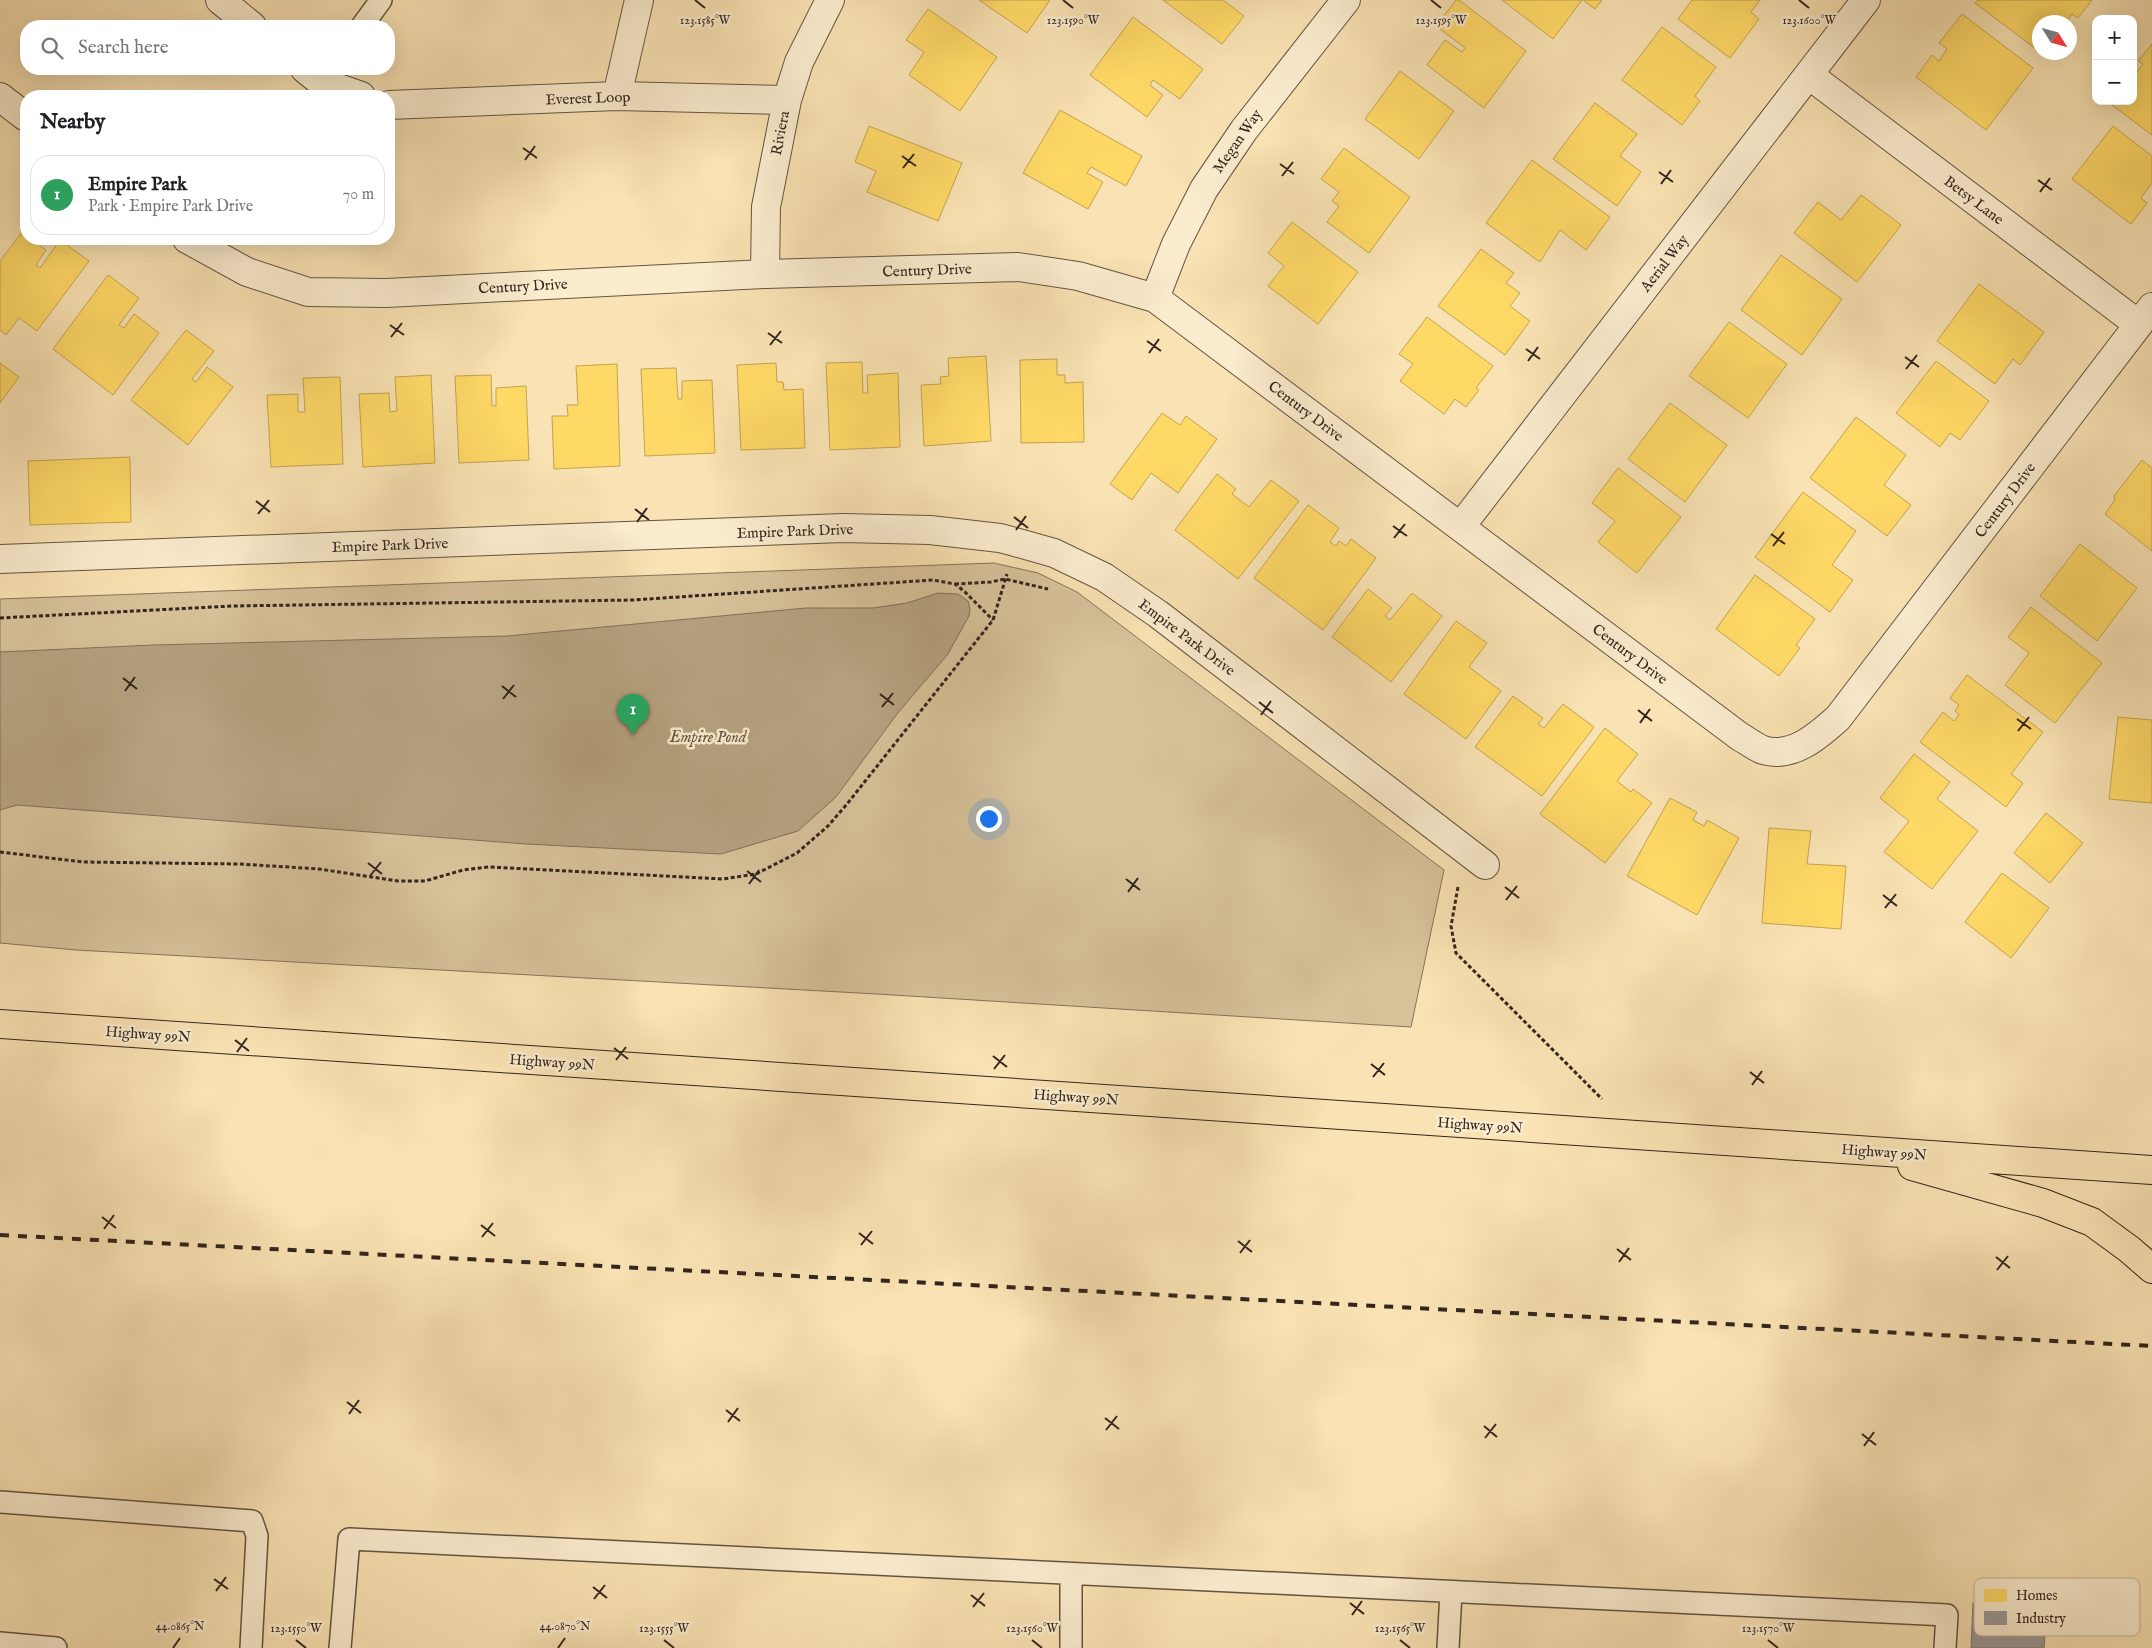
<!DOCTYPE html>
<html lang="en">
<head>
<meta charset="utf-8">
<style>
	:root { --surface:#fff; --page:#f2f2f2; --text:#202124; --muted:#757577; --line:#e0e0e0; --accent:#db2777 }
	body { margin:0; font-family:"IM FELL English",serif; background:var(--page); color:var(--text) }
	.controls { position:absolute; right:15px; top:15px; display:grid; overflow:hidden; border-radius:10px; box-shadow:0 5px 20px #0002 }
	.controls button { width:45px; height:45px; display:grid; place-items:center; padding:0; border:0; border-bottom:1px solid var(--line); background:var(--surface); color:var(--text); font:25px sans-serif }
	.compass { position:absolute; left:2032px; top:15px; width:45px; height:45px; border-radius:50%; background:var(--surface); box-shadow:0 5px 20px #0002; rotate:127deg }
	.you { position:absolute; left:988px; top:818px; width:18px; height:18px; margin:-12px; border:4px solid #fff; border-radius:50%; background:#1a73e8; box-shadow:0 0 0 8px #1a73e833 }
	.badge { display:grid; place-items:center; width:32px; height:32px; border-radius:50%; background:var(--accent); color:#fff; font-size:16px; font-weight:700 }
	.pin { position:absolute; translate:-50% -41px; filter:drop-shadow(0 1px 2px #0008) }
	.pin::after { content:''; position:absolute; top:26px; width:18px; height:15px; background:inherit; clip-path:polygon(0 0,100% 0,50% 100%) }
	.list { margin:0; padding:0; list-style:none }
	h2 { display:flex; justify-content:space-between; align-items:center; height:65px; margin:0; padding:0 20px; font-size:21px }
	h2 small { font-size:16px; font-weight:400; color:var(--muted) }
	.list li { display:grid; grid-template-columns:32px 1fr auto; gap:15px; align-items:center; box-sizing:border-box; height:80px; margin:0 10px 10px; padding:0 10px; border:1px solid var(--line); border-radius:20px }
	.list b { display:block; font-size:19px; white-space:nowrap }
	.list p { margin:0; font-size:16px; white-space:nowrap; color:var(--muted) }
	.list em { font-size:16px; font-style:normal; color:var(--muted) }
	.icon { flex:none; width:28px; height:28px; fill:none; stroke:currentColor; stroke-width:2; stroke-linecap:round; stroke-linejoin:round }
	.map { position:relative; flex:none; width:2152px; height:1648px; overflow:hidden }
	.search { position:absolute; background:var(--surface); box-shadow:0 5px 20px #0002; left:20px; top:20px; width:375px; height:55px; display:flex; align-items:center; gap:12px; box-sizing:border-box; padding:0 18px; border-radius:20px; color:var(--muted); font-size:19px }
	.panel { position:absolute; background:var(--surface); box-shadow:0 5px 20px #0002; left:20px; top:90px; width:375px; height:155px; border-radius:20px }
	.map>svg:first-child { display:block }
</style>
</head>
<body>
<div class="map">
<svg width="2152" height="1648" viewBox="0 0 2152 1648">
	<rect width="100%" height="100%" fill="#f9e2b3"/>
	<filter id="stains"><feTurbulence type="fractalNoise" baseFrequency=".004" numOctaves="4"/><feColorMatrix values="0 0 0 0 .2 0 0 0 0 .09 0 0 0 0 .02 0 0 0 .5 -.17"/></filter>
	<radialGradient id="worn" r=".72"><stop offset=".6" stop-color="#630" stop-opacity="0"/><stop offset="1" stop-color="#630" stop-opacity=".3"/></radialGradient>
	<!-- green -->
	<path fill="#d7c29a" stroke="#85745c" d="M994 563 1038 573 1077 592 1444 870 1411 1027 877 994 76 950 0 943V599Z"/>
	<!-- water -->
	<path fill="#b6a280" stroke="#827059" d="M938 593 958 594 968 601 970 609 969 616 948 654 897 714 836 797 798 831 721 854 526 844 17 805 0 810V652L154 645 507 636 806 608H873L907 603Z"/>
	<!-- homes -->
	<path fill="#ffd966" stroke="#c2a350" d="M979 0H1050L1027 33Z
		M1163 0H1223L1244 16 1222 44Z
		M1456 0H1459L1526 51 1484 108 1427 65 1445 40 1462 52 1465 48 1436 26Z
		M1502 0H1582L1553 39Z
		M1583 0H1602L1595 9Z
		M1692 0H1760L1751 12 1759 19 1730 58 1678 19Z
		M1978 0H2092L2078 18 2072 14 2066 22H2040V52L1975 3Z
		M928 9 997 57 960 111 909 75 924 52 906 40Z
		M1962 14 2033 68 1986 130 1916 77 1932 55 1939 61 1947 49 1939 43Z
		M1133 17 1203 69 1180 99 1153 80 1150 85 1163 95 1147 117 1090 75Z
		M1662 27 1716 67 1695 96 1700 101 1682 125 1622 80Z
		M2152 44V135L2112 105 2115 101H2133V77L2143 64 2138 61Z
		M1400 71 1454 111 1419 159 1365 119Z
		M1595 103 1637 134 1620 156 1641 172 1617 206 1553 159Z
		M1060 110 1142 156 1126 186 1091 167 1087 173 1103 182 1088 209 1023 173Z
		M869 126 962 163 938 221 867 192 876 171 855 162Z
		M2113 126 2152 156V183L2141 198 2147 203 2131 224 2072 179Z
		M1344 148 1410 197 1369 253 1327 222 1339 206 1332 201 1339 192 1321 179Z
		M1532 160 1610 217 1586 250 1560 230 1540 262 1486 223Z
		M1861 195 1901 225 1857 282 1794 233 1818 202 1841 220Z
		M1292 222 1358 272 1318 324 1268 286 1284 266 1268 253Z
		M22 232 26 235V239H31L46 250 36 265 40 268 60 240 89 261 37 331 19 318 6 335 0 330V261Z
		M1481 249 1514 273 1506 283 1520 293 1510 306 1530 321 1505 355 1438 306Z
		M1781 255 1842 299 1802 355 1741 310Z
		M108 275 139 298 119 325 124 328 134 314 159 333 113 395 53 349Z
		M1979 284 2044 332 2020 365 2013 359 1995 384 1937 341Z
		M1427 317 1493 366 1476 388 1479 390 1466 407 1455 399 1444 414 1400 381 1413 364 1399 354Z
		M1729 322 1787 364 1748 418 1689 376Z
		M186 330 214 351 192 379 196 382 207 367 233 387 188 445 131 400Z
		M986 356 991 441 924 446 921 385 941 384 940 377 949 376 948 358Z
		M1057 359V375H1065V383L1083 382 1084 442 1021 443 1020 360Z
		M1936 361 1989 401 1960 440 1950 433 1940 447 1896 413Z
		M862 362 863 393H868L867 375 898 373 900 447 830 450 826 363Z
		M0 363 19 377 0 403Z
		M776 363 777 382H783L784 390 803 389 805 448 741 450 737 365Z
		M617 364 620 466 554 469 552 416H568L567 405H578L576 366Z
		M676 368 678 399H682V381L712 380 715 453 645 456 641 369Z
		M431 375 435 463 363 467 359 394 389 393 390 412 397 411 395 377Z
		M491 375 492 406H496V388L526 386 529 460 459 463 455 376Z
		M340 377 343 464 271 467 267 395 298 394V412H305L303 378Z
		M1670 403 1727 445 1685 502 1628 459Z
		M1162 413 1180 425 1186 416 1217 439 1178 493 1151 473 1132 500 1110 484Z
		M1856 417 1906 455 1884 485 1911 505 1887 536 1810 478Z
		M130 457 131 522 30 525 28 461Z
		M2142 460 2152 468V551L2105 514 2115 500 2114 496Z
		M1618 468 1681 517 1637 573 1598 542 1615 521 1592 503Z
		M1217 474 1236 489 1232 494 1249 507 1271 480 1299 501 1238 579 1175 530Z
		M1803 492 1856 531 1832 565 1853 580 1830 612 1755 557Z
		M1308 505 1339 528 1330 542 1336 546 1339 541 1346 546 1351 539 1376 558 1323 630 1254 578Z
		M2080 544 2137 588 2097 641 2040 596Z
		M1755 575 1815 619 1796 645 1800 648 1779 676 1716 629Z
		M1368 589 1392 608 1385 616 1390 620 1412 593 1442 616 1391 682 1332 637Z
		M2031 607 2102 663 2055 723 2005 685 2029 653 2008 637Z
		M1456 621 1487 643 1469 667 1501 691 1466 739 1404 694Z
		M1967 675 2043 732 2011 774 2023 783 2006 807 1920 742 1943 712 1954 721 1959 715 1955 711 1959 705 1950 698Z
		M1513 696 1543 718 1538 724 1544 728 1563 704 1594 727 1542 796 1475 747Z
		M2118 717 2152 720V803L2109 799Z
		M1605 728 1638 754 1617 781 1631 792 1633 789 1652 803 1605 863 1540 814Z
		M1914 754 1950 782 1937 799 1978 831 1932 889 1884 852 1909 821 1880 798Z
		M1670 798 1697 812 1693 820 1704 826 1707 820 1739 838 1697 915 1627 876Z
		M2046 813 2083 843 2050 883 2014 853Z
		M1769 828 1811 831 1807 864 1846 866 1841 929 1762 923Z
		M2002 873 2049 908 2011 958 1965 922Z"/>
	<!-- industry -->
	<path fill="#999" stroke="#7a7674" d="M1973 1603 2047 1608 2044 1648H1971Z"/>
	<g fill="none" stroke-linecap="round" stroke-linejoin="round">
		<!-- service casing -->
		<g stroke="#645443" stroke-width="24">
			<path id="service" d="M362 26 381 0
				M0 1502 252 1521 257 1536 251 1648
				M0 1643 56 1648
				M340 1648 349 1539 1947 1615 1945 1648
				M1071 1648V1574
				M1448 1648 1451 1592"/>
		</g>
		<!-- minor casing -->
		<g stroke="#645443" stroke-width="30">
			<path id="minor" d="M220 0 252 26
				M305 69 321 82 361 96
				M1809 75 2138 324
				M617 96 639 0
				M0 97 26 117
				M389 105 617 96 787 100
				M187 239 247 272 308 292 386 293 765 274 1018 267 1078 276 1155 298 1739 736C1746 740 1755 747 1763 750 1792 759 1818 736 1838 718L2152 307
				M765 274 766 207 787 100 799 62 830 0
				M1155 298 1176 244 1204 189 1244 130 1346 0
				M1461 526 1866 0
				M0 559 843 528 930 530 1000 538 1015 542 1054 553 1104 577 1158 614 1485 865"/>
		</g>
		<!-- primary casing -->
		<g stroke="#33251e" stroke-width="30">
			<path id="primary" d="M0 1024 2152 1170
				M1912 1166 2043 1203 2092 1222 2129 1249 2152 1269"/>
		</g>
		<!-- path -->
		<path stroke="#33251e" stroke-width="3" stroke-dasharray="4 2.5" stroke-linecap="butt" d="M955 584 991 582 1005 579 1048 589
			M0 618 232 606 633 600 933 580 955 584 965 592 993 620
			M0 852 83 862 240 864 319 869 398 881H425L463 870 489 867 723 879 756 874 797 853 828 826 847 804 993 620 1007 574
			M1458 887 1451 926 1456 953 1602 1099"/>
		<!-- service -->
		<use href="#service" stroke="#fbecce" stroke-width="21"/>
		<!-- minor -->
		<use href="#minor" stroke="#fbecce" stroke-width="28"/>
		<!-- primary -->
		<use href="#primary" stroke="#f9e2b3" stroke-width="28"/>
		<!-- rail -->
		<path stroke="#33251e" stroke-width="4" stroke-dasharray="9 9" stroke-linecap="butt" d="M0 1235 2152 1346"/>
	</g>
	<!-- ticks -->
	<path fill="none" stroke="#33251e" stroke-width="2" d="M695 0 705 8M1063 0 1073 8M1431 0 1441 8M1799 0 1809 8M523 148 537 158M902 156 916 166M525 160 535 146M1280 164 1294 174M903 168 914 154M1659 172 1673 182M1282 176 1293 162M2038 180 2052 190M1661 184 1671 170M2040 192 2050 178M390 325 404 335M768 333 782 343M391 337 402 323M1147 341 1161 351M770 345 781 331M1526 349 1540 359M1149 353 1159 339M1905 357 1919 367M1528 361 1538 347M1906 369 1917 355M256 501 270 512M635 509 649 520M258 514 269 500M1014 517 1028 528M637 522 647 508M1393 526 1407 536M1016 530 1026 516M1771 534 1785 544M1394 538 1405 524M1773 546 1784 532M123 678 137 689M502 686 516 697M125 691 135 677M880 694 894 705M503 699 514 685M1259 702 1273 713M882 707 893 693M1638 710 1652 721M1261 715 1271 701M2017 719 2031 729M1640 723 1650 709M2018 731 2029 717M368 863 382 874M747 871 761 882M370 876 381 862M1126 879 1140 890M749 884 759 870M1505 887 1519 898M1128 892 1138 878M1883 895 1897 906M1506 900 1517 886M1885 908 1896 894M235 1040 249 1051M614 1048 628 1059M237 1052 247 1038M993 1056 1007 1067M616 1060 626 1047M1371 1064 1385 1075M994 1069 1005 1055M1750 1072 1764 1083M1373 1077 1384 1063M1752 1085 1762 1071M102 1217 116 1228M481 1225 495 1236M104 1229 114 1215M859 1233 873 1244M482 1237 493 1223M1238 1241 1252 1252M861 1245 872 1231M1617 1249 1631 1260M1240 1253 1250 1240M1996 1257 2010 1268M1619 1262 1629 1248M1997 1270 2008 1256M347 1402 361 1413M726 1410 740 1421M349 1414 359 1400M1105 1418 1119 1429M728 1422 738 1408M1484 1426 1497 1437M1106 1430 1117 1416M1862 1434 1876 1445M1485 1438 1496 1424M1864 1446 1874 1432M214 1579 228 1589M593 1587 607 1598M216 1591 226 1577M971 1595 985 1606M594 1599 605 1585M1350 1603 1364 1614M973 1607 984 1593M1352 1615 1362 1601M296 1640 306 1648M664 1640 674 1648M1032 1640 1042 1648M1400 1640 1410 1648M1768 1640 1778 1648M173 1648 180 1638M558 1648 565 1638"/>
	<g text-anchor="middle" stroke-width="5" stroke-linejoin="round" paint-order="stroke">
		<!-- street labels -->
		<g font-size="15" fill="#33251e" stroke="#fbecce">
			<text transform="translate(588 98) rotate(-2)" y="5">Everest Loop</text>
			<text transform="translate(780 133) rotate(-79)" y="5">Riviera</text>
			<text transform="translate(1237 141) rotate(-55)" y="5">Megan Way</text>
			<text transform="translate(1974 200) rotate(37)" y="5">Betsy Lane</text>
			<text transform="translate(1664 263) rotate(-52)" y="5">Aerial Way</text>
			<text transform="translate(927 270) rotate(-2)" y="5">Century Drive</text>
			<text transform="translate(523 286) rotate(-3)" y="5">Century Drive</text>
			<text transform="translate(1306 411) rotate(37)" y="5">Century Drive</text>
			<text transform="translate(2005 500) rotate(-53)" y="5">Century Drive</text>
			<text transform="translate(795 531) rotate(-2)" y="5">Empire Park Drive</text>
			<text transform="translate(390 545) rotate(-2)" y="5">Empire Park Drive</text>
			<text transform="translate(1187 637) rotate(37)" y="5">Empire Park Drive</text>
			<text transform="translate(1630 654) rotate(37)" y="5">Century Drive</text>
			<text transform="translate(148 1034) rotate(4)" y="5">Highway 99N</text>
			<text transform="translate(552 1062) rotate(4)" y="5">Highway 99N</text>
			<text transform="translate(1076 1097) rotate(4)" y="5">Highway 99N</text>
			<text transform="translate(1480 1125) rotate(4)" y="5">Highway 99N</text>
			<text transform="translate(1884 1152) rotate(4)" y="5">Highway 99N</text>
		</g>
		<!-- water labels -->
		<g font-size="16" font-style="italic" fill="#615140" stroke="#fbecce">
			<text x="708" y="742">Empire Pond</text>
		</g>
	</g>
	<!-- legend -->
	<rect x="1974" y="1578" width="166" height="58" rx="8" fill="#fbecce" stroke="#bfb099" stroke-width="1"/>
	<rect x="1984" y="1589" width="23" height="13" fill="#ffd966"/>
	<rect x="1984" y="1611" width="23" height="14" fill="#999"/>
	<g font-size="14" fill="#33251e">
		<text x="2016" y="1600">Homes</text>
		<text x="2016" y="1623">Industry</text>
	</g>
	<g font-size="12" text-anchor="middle" fill="#33251e" stroke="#fbecce" stroke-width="5" stroke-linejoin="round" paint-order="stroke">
		<text x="705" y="24">123.1585°W</text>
		<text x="1073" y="24">123.1590°W</text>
		<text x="1809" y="24">123.1600°W</text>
		<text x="1441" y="24">123.1595°W</text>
		<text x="180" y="1630">44.0865°N</text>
		<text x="565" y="1630">44.0870°N</text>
		<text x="296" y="1632">123.1550°W</text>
		<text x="664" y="1632">123.1555°W</text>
		<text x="1032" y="1632">123.1560°W</text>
		<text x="1400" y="1632">123.1565°W</text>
		<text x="1768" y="1632">123.1570°W</text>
	</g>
	<rect width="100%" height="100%" filter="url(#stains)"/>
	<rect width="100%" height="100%" fill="url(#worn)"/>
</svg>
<div class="controls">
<button>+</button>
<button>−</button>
</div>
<svg class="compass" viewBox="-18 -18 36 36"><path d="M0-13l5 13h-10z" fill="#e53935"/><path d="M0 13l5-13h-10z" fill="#757577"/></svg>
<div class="you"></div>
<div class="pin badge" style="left:633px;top:735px;background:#2e9e5b">1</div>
<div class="search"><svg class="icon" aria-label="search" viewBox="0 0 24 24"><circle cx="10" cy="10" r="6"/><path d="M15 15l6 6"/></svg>Search here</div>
<section class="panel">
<h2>Nearby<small></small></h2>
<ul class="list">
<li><span class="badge" style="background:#2e9e5b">1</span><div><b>Empire Park</b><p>Park · Empire Park Drive</p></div><em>70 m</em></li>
</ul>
</section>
</div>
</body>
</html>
